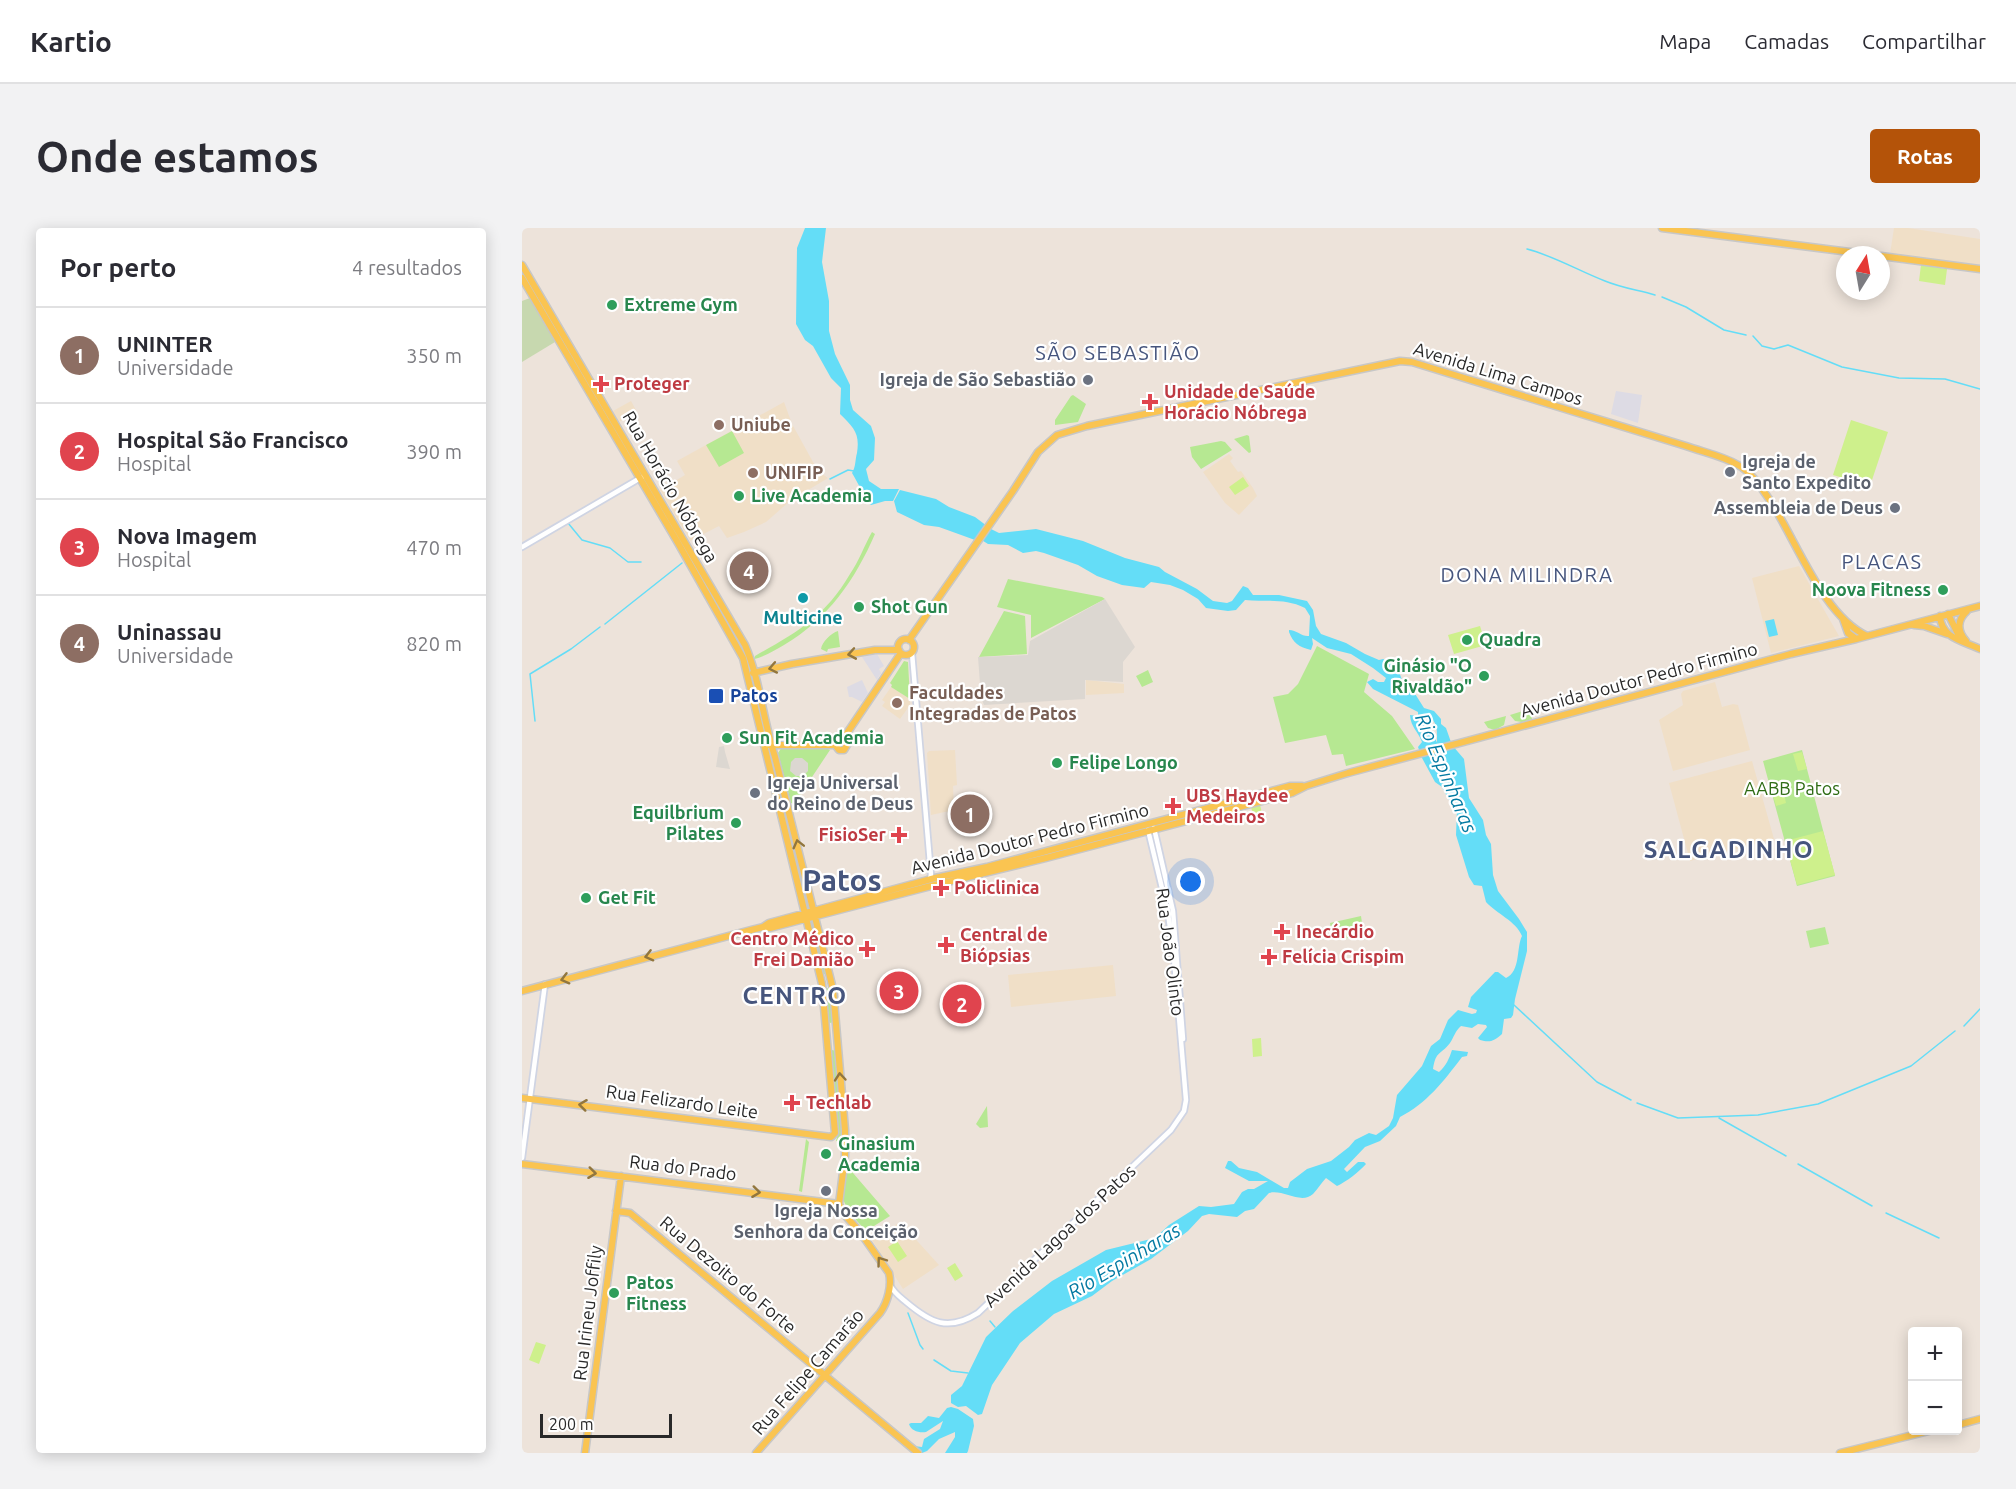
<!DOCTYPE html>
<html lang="pt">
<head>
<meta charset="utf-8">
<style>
	:root { --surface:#fff; --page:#f2f2f3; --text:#2b2b33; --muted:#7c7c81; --line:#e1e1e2; --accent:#b45309 }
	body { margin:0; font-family:Ubuntu,sans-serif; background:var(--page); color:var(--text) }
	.controls { position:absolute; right:18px; bottom:18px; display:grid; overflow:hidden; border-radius:6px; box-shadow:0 3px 15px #0003 }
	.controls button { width:54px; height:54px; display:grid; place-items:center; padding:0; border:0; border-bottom:2px solid var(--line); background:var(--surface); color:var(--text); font:30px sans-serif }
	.compass { position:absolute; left:1314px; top:18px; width:54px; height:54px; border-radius:50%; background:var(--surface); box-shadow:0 3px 15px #0003; rotate:11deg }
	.scale { position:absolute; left:18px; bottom:15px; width:132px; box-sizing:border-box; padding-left:6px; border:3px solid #292929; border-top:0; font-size:16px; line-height:21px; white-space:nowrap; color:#292929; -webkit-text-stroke:4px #fff; paint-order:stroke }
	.you { position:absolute; left:669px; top:654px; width:21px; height:21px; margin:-15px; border:4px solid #fff; border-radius:50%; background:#1a73e8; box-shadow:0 0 0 9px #1a73e833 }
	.badge { display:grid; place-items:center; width:39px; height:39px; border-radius:50%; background:var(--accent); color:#fff; font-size:20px; font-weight:700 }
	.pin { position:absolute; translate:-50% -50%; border:3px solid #fff; box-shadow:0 2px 6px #0006 }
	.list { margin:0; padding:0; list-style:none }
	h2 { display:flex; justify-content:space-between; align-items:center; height:78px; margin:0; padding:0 24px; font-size:26px }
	h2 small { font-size:20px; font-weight:400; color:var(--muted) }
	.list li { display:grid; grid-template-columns:39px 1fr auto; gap:18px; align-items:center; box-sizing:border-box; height:96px; padding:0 24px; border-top:2px solid var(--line) }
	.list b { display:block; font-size:22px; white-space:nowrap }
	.list p { margin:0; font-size:20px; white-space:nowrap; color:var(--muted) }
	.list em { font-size:20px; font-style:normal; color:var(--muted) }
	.map { position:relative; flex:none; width:1458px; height:1225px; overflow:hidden; border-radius:6px }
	header { display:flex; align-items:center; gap:36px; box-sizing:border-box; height:84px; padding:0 30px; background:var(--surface); border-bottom:2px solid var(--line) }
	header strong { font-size:28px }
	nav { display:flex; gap:33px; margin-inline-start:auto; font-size:21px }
	.intro { display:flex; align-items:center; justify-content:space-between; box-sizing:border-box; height:144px; padding:0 36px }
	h1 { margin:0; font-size:42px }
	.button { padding:15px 27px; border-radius:6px; background:var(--accent); color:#fff; font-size:21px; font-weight:700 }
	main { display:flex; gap:36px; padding:0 36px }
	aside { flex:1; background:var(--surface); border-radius:6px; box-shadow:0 3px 15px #0003 }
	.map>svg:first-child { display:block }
</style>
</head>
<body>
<header>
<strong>Kartio</strong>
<nav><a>Mapa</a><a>Camadas</a><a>Compartilhar</a></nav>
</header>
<div class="intro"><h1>Onde estamos</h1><a class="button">Rotas</a></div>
<main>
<aside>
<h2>Por perto<small>4 resultados</small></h2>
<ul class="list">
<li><span class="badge" style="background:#8d6e63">1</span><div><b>UNINTER</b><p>Universidade</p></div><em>350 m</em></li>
<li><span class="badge" style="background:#e0444e">2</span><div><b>Hospital São Francisco</b><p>Hospital</p></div><em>390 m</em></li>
<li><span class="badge" style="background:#e0444e">3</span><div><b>Nova Imagem</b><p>Hospital</p></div><em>470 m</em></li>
<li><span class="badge" style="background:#8d6e63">4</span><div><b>Uninassau</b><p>Universidade</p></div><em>820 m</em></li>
</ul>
</aside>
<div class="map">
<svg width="1458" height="1225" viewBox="0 0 1458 1225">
	<rect width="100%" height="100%" fill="#ede3da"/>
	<!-- industrial -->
	<path fill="#dddbe4" d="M1094 163 1120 167 1116 195 1089 186Z
		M355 426 362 438 357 441 359 445 355 452 340 429Z
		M340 452 346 465 340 474 330 469H327L325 459Z"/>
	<!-- education -->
	<path fill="#f0dfc7" d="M1372 0H1386L1458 11V37L1368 26Z
		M109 173 115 184 97 194 91 183Z
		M262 174 270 196 296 243 306 250 268 273 244 294 222 304 205 310 197 298 168 313 138 262 163 247 155 233Z
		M707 226 711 230 708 233 716 244 719 243 731 260 735 268 717 287 703 275 681 244Z
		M1277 338 1317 408 1249 425 1230 350Z
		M564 452 602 456V465L564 467Z
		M1193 454 1200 479 1211 476 1216 477 1228 522 1151 543 1137 492 1161 477 1159 466 1161 463Z
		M369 459 388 471V477L378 491 360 478 363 474 360 472Z
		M433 522 435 557 431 558 432 582 409 587 405 525 407 523Z
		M1230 533 1252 611 1168 633 1147 555Z
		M454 579 455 592 442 595 441 580Z
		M591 737 594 768 489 779 486 747Z
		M378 994 417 1037 381 1061 350 1012Z"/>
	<!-- medical -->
	<path fill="#f4d6da" d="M452 761 454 781 427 783 426 763Z"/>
	<!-- green -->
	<path fill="#b6e892" d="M551 167 564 176 556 194 533 197V192L549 168Z
		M210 203 222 225 197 239 184 217Z
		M725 207 727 208 729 224 727 225 712 211Z
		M699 213 703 214 710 222 679 241 670 229 668 219Z
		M350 304 353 306C333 352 306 391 262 417 253 422 242 429 232 431L233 428C275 404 302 390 328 346 337 333 342 318 350 304Z
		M486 351 580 369 583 371 509 410V387L475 379Z
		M482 383 503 388 505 426 457 429Z
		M316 403 318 419 306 421 305 424 299 421C300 414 309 405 316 403Z
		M795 418 847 446 842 464 870 488 893 521 824 538 821 526 810 527 804 507 763 515 751 469 766 466 776 456Z
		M382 433 386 434 388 471 369 459 370 457 368 455Z
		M626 442 631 454 620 459 614 448Z
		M1007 481 1010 491 1000 494 993 493 988 487Z
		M984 488 982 497 973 502 966 500 962 494Z
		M260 519 304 520 308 522 272 576 269 575 256 525Z
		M245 521 249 522 273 615 267 614Z
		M1280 522 1313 648 1275 658 1241 533Z
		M272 621H274L288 681 286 682 284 681 270 622Z
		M839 688 842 708 811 712 808 695Z
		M290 692 293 693 305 747 300 745 288 695Z
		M1303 699 1307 716 1288 720 1284 703Z
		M304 760 309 761 312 790 311 794 308 795 306 793Z
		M310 822 314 823 315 825 320 914 314 913 316 906 308 824Z
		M465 878 466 899 458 900 454 896Z
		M284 911 287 914 280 964 277 963Z
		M326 933 330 938 331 945 368 988 344 1003 326 983 321 971Z"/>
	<!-- cemetery -->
	<path fill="#c7d8af" d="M8 70 33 114 0 134V73Z"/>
	<!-- pitch -->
	<path fill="#cef08c" d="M1399 37 1425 41 1423 57 1397 53Z
		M1329 192 1366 204 1348 258 1311 247Z
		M721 249 727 258 713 267 707 259Z
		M958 398 964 417 932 426 926 407Z
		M1280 524 1285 541 1276 543 1271 526Z
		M1260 557 1264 575 1254 578 1249 560Z
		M738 577 742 593 733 595 729 579Z
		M1301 603 1313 647 1275 657 1263 613Z
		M739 810 740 828 731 829 730 811Z
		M375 1013 385 1028 376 1034 366 1019Z
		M433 1035 441 1048 433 1053 425 1040Z
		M14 1114 24 1117 17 1136 7 1132Z"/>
	<!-- plaza -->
	<path fill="#dcd7d1" d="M583 371 613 419 601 434V454L563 452V471L462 477 459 469 456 429 506 427 508 413Z
		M202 518 203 524 208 541 194 539 197 519Z
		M273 530H280L286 535V543L281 548H274L268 543 269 534Z"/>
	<!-- water -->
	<path fill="#64ddf7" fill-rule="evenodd" d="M283 0H304L300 34 307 73V103L313 126 328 157V172L331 182 349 198 353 210 352 232 344 241 347 253 359 261H377L371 273H363L349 277C341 268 337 256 330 245 334 238 333 232 335 225 338 205 332 200 318 186L319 160 309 150 291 118 283 112 274 96 275 20Z
		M378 262 414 271 427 279 453 289 469 301 477 305 514 301 561 313 603 330 637 339 643 344 675 361 691 373 705 375 710 373 721 358 726 360 731 367H757L785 373 791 382 794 398 799 406 824 415 843 426 857 432 861 431 871 435 876 441 880 452 890 461 902 480 912 483 919 491V496L924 500 930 517 942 531 947 570 961 592 964 607 969 616 971 647 976 663 997 691 1005 704V723L993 771 991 787 989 790 982 791 980 806C972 813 968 815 958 812L956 810 965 799 964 797 956 796 950 800 939 798C933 803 932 809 928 815 919 827 914 822 911 841L917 844C924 838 927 831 930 822L946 824 945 828 940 829C921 854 905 875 878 889L874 898 858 913 843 919 822 941 825 944 836 934H842L844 936C838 943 824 954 815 958L804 950C799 955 796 961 791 966 779 977 761 961 747 965L732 981 723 983 715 989 687 986 680 988 666 1003 629 1031 590 1053 570 1068 532 1086 498 1115 470 1157 460 1186 456 1187 444 1178 436 1179 429 1175V1167L440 1158 464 1109 491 1083 530 1053 584 1022 633 1010 647 997 677 978 689 979 712 976 720 964 726 961H732L746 953H727L703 940 706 933H709L717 940 735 944 762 960H766L768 954 785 941 809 933 827 919 833 912 847 905 854 907 867 898 871 890 875 867 900 838 909 818 918 811 926 792 936 782 950 786 954 785 955 782 946 779 949 769 973 744H976L984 750C999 743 994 720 1000 708 994 693 975 686 964 674L960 658 952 657 947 649 934 607 935 582 929 576 920 559 913 554 900 530 896 519 900 514C896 503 889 500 888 487L896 488V484L851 461 845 454 851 451 856 454H862L864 450 851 440 829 426 805 420 790 410 791 416 789 422C777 419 771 415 767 404V402C775 402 780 409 787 408L788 388 783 380C763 370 744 374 723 372L714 382 706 383 684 380 676 371 661 362 648 357 629 354 622 360 600 357 575 348 556 337 522 325 514 323 501 325 486 317 466 316 458 311 453 312 417 299 402 297 375 284 372 273ZM903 486C920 495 913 507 916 522 918 532 924 541 924 552L902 494 901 489Z
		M1252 391 1256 407 1247 409 1243 393Z
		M429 1179 436 1181 451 1191 452 1198 446 1223 445 1225H423L433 1209V1204L417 1211 405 1223 400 1225 392 1218 400 1219 402 1211 418 1201 421 1193 404 1204C397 1205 389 1203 387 1196L389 1195H399L406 1188 417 1190 425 1180Z"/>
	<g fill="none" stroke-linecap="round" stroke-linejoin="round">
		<!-- stream -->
		<path stroke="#64ddf7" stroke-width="1.5" d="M1005 21C1032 28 1057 43 1083 53 1100 60 1116 62 1133 67
			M1140 69 1164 79 1202 102 1224 107
			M1231 108 1240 118 1252 121 1266 117 1320 139 1377 150 1423 151 1458 161
			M308 251 326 242 332 243
			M46 295 60 312 88 320 106 334H119
			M83 396 160 335
			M13 493 8 446 49 421 78 399
			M992 777 1075 854 1109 872
			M1442 798 1458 781
			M1115 875 1156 890 1236 887 1296 876 1389 838 1433 803
			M1197 890 1264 928
			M1276 936 1350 978
			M1364 985 1417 1010
			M386 1085 398 1117 401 1121
			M468 1093 473 1099
			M412 1132 429 1143 446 1145"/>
		<!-- river -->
		<path stroke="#64ddf7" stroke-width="8" d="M902 497 925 544"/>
		<!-- minor casing -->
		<g stroke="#cfd4e3" stroke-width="8">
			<path id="minor" d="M0 319 120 249
				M390 425 409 647 407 652
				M632 600 651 683 661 811
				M0 930 23 756
				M368 1057C372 1065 378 1069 384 1074 409 1095 426 1104 456 1085L649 902 662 883 664 872 652 730 646 685 626 602"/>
		</g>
		<!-- major casing -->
		<g stroke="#c7c7c7" stroke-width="9">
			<path id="major" d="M1140 0 1351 27
				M1359 28 1458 41
				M0 37 223 417C238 452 241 492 253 529L311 761 323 902V928L317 976 321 985 338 1004 367 1045C370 1057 366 1074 358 1085L234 1225
				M0 50 156 315 221 430 300 756 313 905 309 909 293 907 0 870
				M1426 386 1436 406
				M1418 388C1419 410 1441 413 1458 421
				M1321 391 1326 405 1334 411
				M1392 397 1402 398 1425 406
				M376 419a8 8 0 1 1 16 0a8 8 0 1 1-16 0Z
				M387 412 491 263 516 224 535 207 565 198 878 133 890 134 1164 218C1181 224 1201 228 1216 237 1230 245 1238 258 1247 271 1274 311 1300 387 1345 408
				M1444 413C1435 403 1435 392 1445 383
				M231 445 270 436 353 422H377
				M321 511 379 425
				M247 517H313
				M313 517 317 522H322L325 517 324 513
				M241 699 248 700 413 657 524 630 770 565 784 558 826 545 1269 426 1334 411 1458 378
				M0 763 229 702 241 699 247 695 413 650 465 639 768 558H780
				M0 936 317 976
				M94 983 108 985 396 1225
				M1436 1197 1458 1191
				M63 1225 99 948
				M1318 1225 1411 1202"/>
		</g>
		<!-- minor -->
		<use href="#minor" stroke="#fff" stroke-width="4.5"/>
		<!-- major -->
		<use href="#major" stroke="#fac451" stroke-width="6"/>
	</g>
	<!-- one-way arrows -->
	<defs><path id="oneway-chevron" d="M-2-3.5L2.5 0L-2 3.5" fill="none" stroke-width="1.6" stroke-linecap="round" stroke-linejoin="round" transform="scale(1.5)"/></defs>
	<g stroke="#92763d">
		<use href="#oneway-chevron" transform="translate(330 426) rotate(170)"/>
		<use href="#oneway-chevron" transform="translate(251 440) rotate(169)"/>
		<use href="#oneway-chevron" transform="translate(276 616) rotate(-104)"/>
		<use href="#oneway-chevron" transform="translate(127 728) rotate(166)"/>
		<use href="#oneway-chevron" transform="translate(43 751) rotate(165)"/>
		<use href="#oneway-chevron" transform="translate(318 849) rotate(-95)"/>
		<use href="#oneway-chevron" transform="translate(61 877) rotate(-173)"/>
		<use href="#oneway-chevron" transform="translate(70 945) rotate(7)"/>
		<use href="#oneway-chevron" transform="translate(234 964) rotate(7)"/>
		<use href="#oneway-chevron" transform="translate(359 1033) rotate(-126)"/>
	</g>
	<!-- markers -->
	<g fill="#2e9e5b" stroke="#fff" stroke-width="2">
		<circle cx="90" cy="77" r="6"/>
		<circle cx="217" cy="268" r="6"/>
		<circle cx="1421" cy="362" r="6"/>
		<circle cx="337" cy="379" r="6"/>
		<circle cx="945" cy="412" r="6"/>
		<circle cx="962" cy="448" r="6"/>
		<circle cx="205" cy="510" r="6"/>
		<circle cx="535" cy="535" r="6"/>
		<circle cx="214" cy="595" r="6"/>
		<circle cx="64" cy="670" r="6"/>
		<circle cx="304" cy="926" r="6"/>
		<circle cx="92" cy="1065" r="6"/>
	</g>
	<g fill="#6b7280" stroke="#fff" stroke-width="2">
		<circle cx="566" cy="152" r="6"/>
		<circle cx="1208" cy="244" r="6"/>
		<circle cx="1373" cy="280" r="6"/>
		<circle cx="233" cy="565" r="6"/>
		<circle cx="304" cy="963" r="6"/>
	</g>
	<g fill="#e0444e" stroke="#fff" stroke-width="2">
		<path d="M76 147h6v6h6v6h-6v6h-6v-6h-6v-6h6z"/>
		<path d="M625 165h6v6h6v6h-6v6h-6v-6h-6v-6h6z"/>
		<path d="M648 569h6v6h6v6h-6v6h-6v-6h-6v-6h6z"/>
		<path d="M374 598h6v6h6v6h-6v6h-6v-6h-6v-6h6z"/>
		<path d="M416 651h6v6h6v6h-6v6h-6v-6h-6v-6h6z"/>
		<path d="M757 695h6v6h6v6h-6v6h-6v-6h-6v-6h6z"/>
		<path d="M421 708h6v6h6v6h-6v6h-6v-6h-6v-6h6z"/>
		<path d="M342 712h6v6h6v6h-6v6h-6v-6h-6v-6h6z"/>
		<path d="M744 720h6v6h6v6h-6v6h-6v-6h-6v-6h6z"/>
		<path d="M267 866h6v6h6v6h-6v6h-6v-6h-6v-6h6z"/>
	</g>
	<g fill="#8d6e63" stroke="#fff" stroke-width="2">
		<circle cx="197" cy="197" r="6"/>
		<circle cx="231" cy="245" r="6"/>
		<circle cx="375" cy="475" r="6"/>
	</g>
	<circle fill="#0f9aa8" stroke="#fff" stroke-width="2" cx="281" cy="370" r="6"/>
	<rect fill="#1a4fb4" stroke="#fff" stroke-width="2" x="186" y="460" width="16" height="16" rx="3"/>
	<g text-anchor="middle" stroke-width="4.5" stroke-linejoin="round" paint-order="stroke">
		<!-- leisure labels -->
		<g font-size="18" font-weight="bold" fill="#27864d" stroke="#fff" text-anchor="start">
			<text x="102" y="83">Extreme Gym</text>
			<text x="229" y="274">Live Academia</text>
			<text x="1409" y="368" text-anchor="end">Noova Fitness</text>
			<text x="349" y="385">Shot Gun</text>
			<text x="957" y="418">Quadra</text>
			<text x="950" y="444" text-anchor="end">Ginásio "O<tspan x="950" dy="21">Rivaldão"</tspan></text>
			<text x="217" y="516">Sun Fit Academia</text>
			<text x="547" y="541">Felipe Longo</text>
			<text x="202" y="591" text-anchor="end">Equilbrium<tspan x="202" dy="21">Pilates</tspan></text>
			<text x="76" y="676">Get Fit</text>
			<text x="316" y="922">Ginasium<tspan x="316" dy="21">Academia</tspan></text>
			<text x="104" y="1061">Patos<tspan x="104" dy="21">Fitness</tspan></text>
		</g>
		<!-- street labels -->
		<g font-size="18" fill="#292929" stroke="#fff">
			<text transform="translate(976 146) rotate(17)" y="6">Avenida Lima Campos</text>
			<text transform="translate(148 259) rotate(60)" y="6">Rua Horácio Nóbrega</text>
			<text transform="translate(1117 452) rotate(-15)" y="6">Avenida Doutor Pedro Firmino</text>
			<text transform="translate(508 611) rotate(-14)" y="6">Avenida Doutor Pedro Firmino</text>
			<text transform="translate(648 724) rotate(83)" y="6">Rua João Olinto</text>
			<text transform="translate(160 874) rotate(8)" y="6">Rua Felizardo Leite</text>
			<text transform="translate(161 940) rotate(7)" y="6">Rua do Prado</text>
			<text transform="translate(538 1008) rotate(-43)" y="6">Avenida Lagoa dos Patos</text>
			<text transform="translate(206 1047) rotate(40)" y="6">Rua Dezoito do Forte</text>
			<text transform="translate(66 1085) rotate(-83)" y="6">Rua Irineu Joffily</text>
			<text transform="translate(286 1144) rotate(-49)" y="6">Rua Felipe Camarão</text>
		</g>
		<!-- worship labels -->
		<g font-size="18" font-weight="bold" fill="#5b616d" stroke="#fff" text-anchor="end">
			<text x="554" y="158">Igreja de São Sebastião</text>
			<text x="1220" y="240" text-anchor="start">Igreja de<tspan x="1220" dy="21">Santo Expedito</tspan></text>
			<text x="1361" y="286">Assembleia de Deus</text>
			<text x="245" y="561" text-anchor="start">Igreja Universal<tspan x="245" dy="21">do Reino de Deus</tspan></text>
			<text x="304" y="989" text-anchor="middle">Igreja Nossa<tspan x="304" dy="21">Senhora da Conceição</tspan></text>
		</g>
		<!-- health labels -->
		<g font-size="18" font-weight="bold" fill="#be3a42" stroke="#fff" text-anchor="start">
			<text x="92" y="162">Proteger</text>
			<text x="642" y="170">Unidade de Saúde<tspan x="642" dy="21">Horácio Nóbrega</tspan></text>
			<text x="664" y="574">UBS Haydee<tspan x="664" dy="21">Medeiros</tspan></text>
			<text x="364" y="613" text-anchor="end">FisioSer</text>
			<text x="432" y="666">Policlinica</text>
			<text x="774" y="710">Inecárdio</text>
			<text x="438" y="713">Central de<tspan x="438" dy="21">Biópsias</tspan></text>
			<text x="332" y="717" text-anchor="end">Centro Médico<tspan x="332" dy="21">Frei Damião</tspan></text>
			<text x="760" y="735">Felícia Crispim</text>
			<text x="284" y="881">Techlab</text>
		</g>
		<!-- education labels -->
		<g font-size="18" font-weight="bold" fill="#785e54" stroke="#fff" text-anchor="start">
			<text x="209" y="203">Uniube</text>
			<text x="243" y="251">UNIFIP</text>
			<text x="387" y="471">Faculdades<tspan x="387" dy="21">Integradas de Patos</tspan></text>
		</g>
		<!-- culture labels -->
		<g font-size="18" font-weight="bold" fill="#0d838f" stroke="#fff">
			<text x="281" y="396">Multicine</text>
		</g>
		<!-- transit labels -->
		<g font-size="18" font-weight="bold" fill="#164399" stroke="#fff" text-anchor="start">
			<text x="208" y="474">Patos</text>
		</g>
		<!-- park labels -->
		<g font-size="18" fill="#2e6b14" stroke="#fff">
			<text x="1270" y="567">AABB Patos</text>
		</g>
		<!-- neighbourhood labels -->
		<g font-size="20" letter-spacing="1.5" fill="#46557d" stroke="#fff">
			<text x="596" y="132">SÃO SEBASTIÃO</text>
			<text x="1360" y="341">PLACAS</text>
			<text x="1005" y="354">DONA MILINDRA</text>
		</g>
		<!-- water labels -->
		<g font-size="20" font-style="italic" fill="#047aa2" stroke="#fff">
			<text transform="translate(924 545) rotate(67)" y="7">Rio Espinharas</text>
			<text transform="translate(602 1033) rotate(-31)" y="7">Rio Espinharas</text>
		</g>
		<!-- district labels -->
		<g font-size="24" font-weight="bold" letter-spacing="1.5" fill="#46557d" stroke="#fff">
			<text x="1207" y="630">SALGADINHO</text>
			<text x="273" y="776">CENTRO</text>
		</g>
		<!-- town labels -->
		<g font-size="30" font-weight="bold" fill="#46557d" stroke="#fff">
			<text x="320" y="663">Patos</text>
		</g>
	</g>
</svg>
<div class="controls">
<button>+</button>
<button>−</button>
</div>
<svg class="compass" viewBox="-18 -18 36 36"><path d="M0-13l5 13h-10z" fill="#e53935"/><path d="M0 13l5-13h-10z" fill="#7c7c81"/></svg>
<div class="scale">200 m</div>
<div class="you"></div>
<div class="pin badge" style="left:448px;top:586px;background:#8d6e63">1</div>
<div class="pin badge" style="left:440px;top:776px;background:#e0444e">2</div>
<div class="pin badge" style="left:377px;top:763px;background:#e0444e">3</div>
<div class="pin badge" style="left:227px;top:343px;background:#8d6e63">4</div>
</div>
</main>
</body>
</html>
